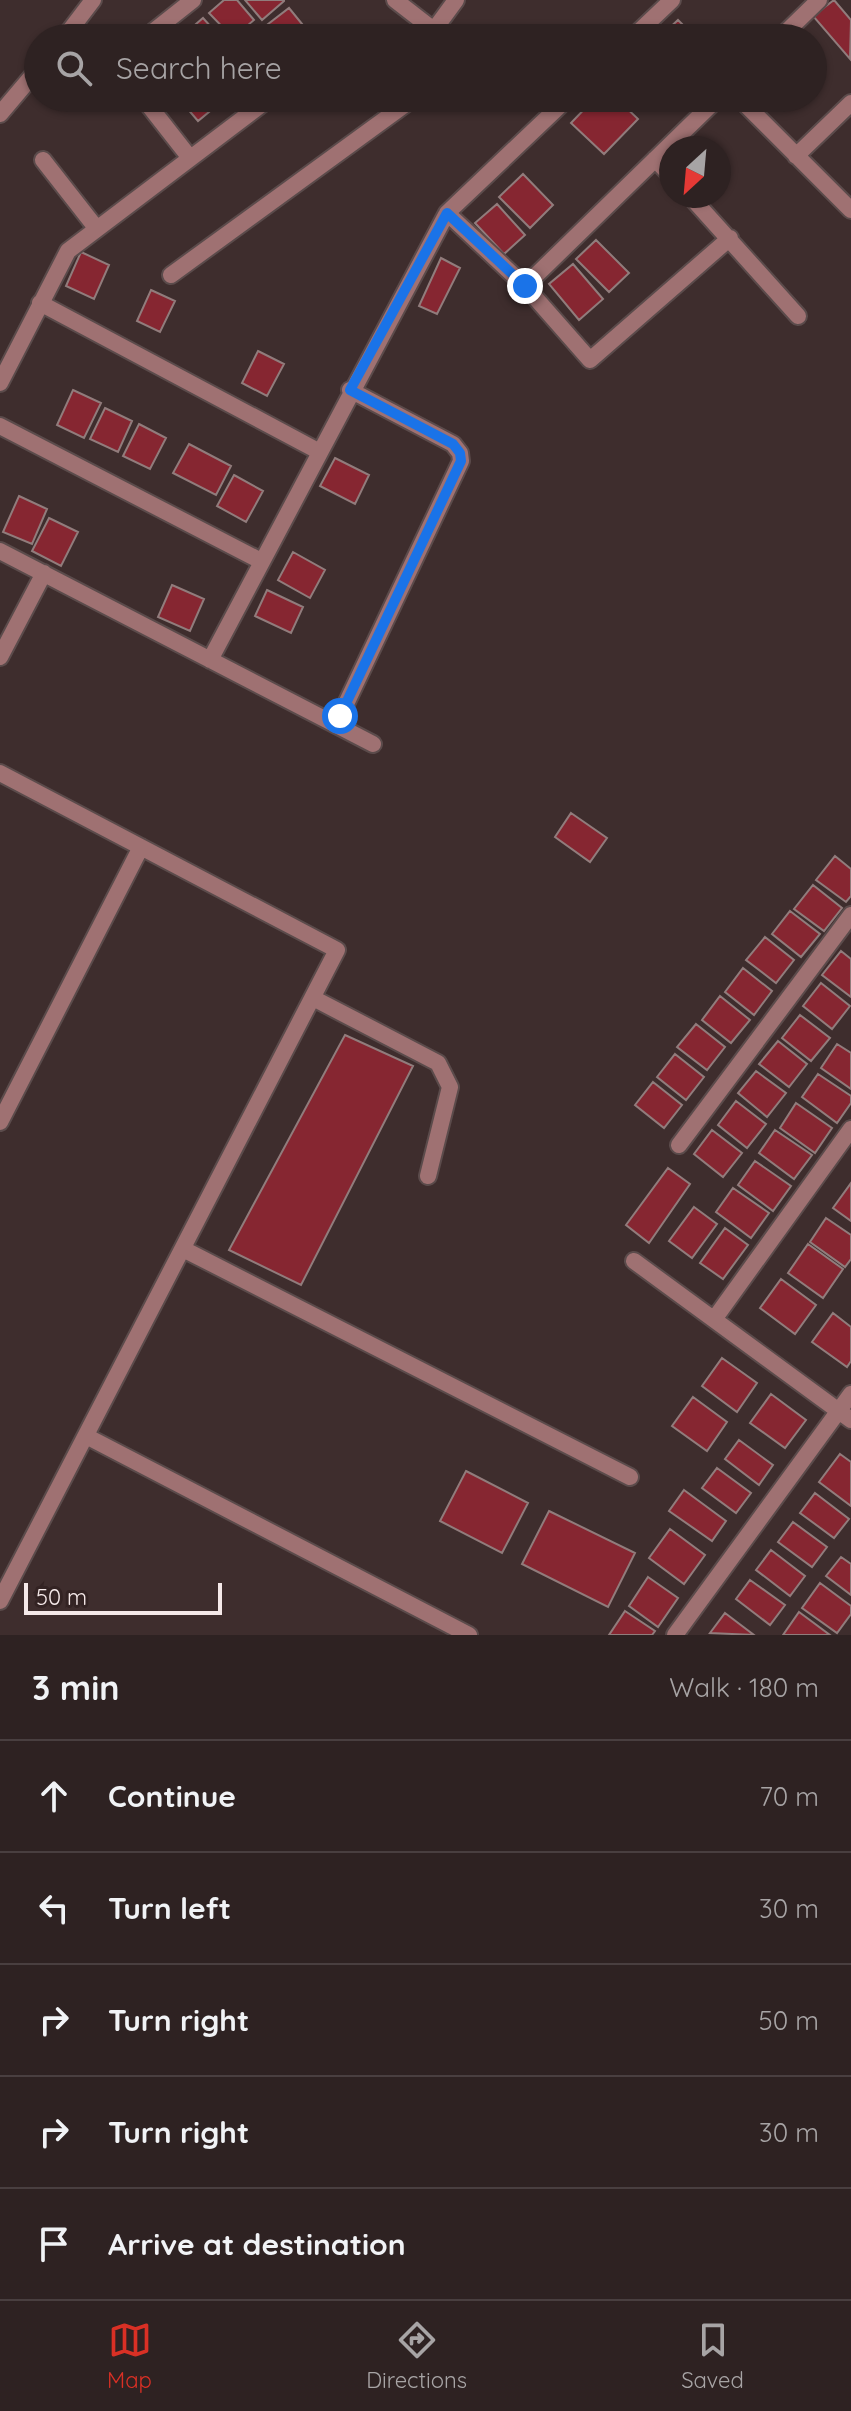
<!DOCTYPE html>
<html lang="en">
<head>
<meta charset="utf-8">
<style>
	:root { --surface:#2e2222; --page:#3a2f2f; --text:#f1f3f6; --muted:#a7a4a5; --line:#493f40; --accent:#d93025 }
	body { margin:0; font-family:Quicksand,sans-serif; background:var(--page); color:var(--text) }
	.compass { position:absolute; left:659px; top:136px; width:72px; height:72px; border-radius:50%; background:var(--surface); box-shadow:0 2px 6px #0004; rotate:206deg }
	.scale { position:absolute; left:24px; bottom:20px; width:198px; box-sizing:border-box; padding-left:8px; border:4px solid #f5e9e9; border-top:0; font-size:22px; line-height:28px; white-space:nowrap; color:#f5e9e9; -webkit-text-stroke:6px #332323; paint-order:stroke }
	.stop { position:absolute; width:24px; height:24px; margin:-18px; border:6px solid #1a73e8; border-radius:50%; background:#fff }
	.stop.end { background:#1a73e8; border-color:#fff; box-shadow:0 2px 8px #0008 }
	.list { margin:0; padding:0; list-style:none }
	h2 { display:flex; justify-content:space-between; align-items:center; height:104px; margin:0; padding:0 32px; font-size:34px }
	h2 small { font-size:26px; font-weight:400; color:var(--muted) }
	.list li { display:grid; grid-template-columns:52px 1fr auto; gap:24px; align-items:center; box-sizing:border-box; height:112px; padding:0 32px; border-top:2px solid var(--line) }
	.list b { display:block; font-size:30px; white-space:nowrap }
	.list em { font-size:26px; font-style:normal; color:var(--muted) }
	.icon { flex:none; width:44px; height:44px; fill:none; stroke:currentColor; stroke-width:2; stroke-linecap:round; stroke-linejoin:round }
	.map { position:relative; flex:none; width:851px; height:1635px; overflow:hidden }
	.search { position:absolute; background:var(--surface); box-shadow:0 2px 6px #0004; left:24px; right:24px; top:24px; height:88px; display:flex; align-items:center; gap:20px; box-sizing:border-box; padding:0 28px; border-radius:44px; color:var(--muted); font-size:30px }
	.sheet { height:664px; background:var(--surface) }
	nav { display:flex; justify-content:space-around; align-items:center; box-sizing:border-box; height:112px; border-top:2px solid var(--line); background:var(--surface); font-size:22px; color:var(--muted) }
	nav a { display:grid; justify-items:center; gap:4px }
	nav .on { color:var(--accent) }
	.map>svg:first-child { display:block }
</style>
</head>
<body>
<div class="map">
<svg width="851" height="1635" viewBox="0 0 851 1635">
	<rect width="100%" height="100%" fill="#3e2d2d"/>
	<!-- building -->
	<path fill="#862631" stroke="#917c7c" stroke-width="2" d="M224 0H237L254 20 233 38 209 13Z
		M245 0H284V1L262 20Z
		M834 0 851 20 850 59 813 16Z
		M289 8 311 35 270 38 263 28Z
		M203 18 221 38H182L181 37Z
		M678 20 696 38H664L662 35Z
		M257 29 265 38H246Z
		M183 98H218L221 102 198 121 180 100Z
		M595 98H616L638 119 604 154 571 123Z
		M523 174 553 205 530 228 499 197Z
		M497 204 525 235 504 254 475 223Z
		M596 240 629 273 609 292 576 259Z
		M81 252 109 265 94 299 66 286Z
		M441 258 460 268 437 314 419 306Z
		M573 264 603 299 579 320 549 284Z
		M151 290 175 301 160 332 137 321Z
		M258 351 284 364 267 396 242 383Z
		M73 390 101 403 84 438 57 425Z
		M105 408 132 421 118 452 90 439Z
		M139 424 166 438 150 469 123 456Z
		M189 444 231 466 216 495 173 473Z
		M335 458 369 475 355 504 320 486Z
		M234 475 263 491 246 522 217 506Z
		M19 496 47 509 32 544 3 532Z
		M49 518 78 532 61 566 32 551Z
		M293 552 325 570 310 598 278 580Z
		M172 585 204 599 190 631 158 617Z
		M267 590 303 607 291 633 255 616Z
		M571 813 607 838 590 862 555 837Z
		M835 856 851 869V896L846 902 816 880Z
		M813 885 842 908 824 931 794 909Z
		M790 911 820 934 801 957 772 934Z
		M765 937 794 960 776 983 746 960Z
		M841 951 851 959V997L822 975Z
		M743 968 772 991 754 1015 725 992Z
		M821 983 850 1006 832 1029 803 1006Z
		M720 996 750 1020 731 1043 702 1020Z
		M800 1015 830 1038 811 1061 782 1038Z
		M696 1024 725 1047 707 1070 677 1047Z
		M345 1035 413 1066 301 1285 229 1250Z
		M778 1041 807 1064 789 1087 759 1064Z
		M837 1044 851 1053V1089L821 1068Z
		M675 1054 704 1077 686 1100 657 1077Z
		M756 1071 786 1093 767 1117 738 1093Z
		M818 1074 851 1096V1103L837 1123 802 1097Z
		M653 1082 682 1105 664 1128 635 1105Z
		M736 1101 766 1124 747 1148 718 1125Z
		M796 1103 832 1128 815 1153 780 1128Z
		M712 1130 742 1153 723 1177 694 1154Z
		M775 1130 812 1155 794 1179 759 1153Z
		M755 1161 791 1186 773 1211 738 1185Z
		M668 1168 690 1184 649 1243 626 1225Z
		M851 1183V1221L833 1208Z
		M733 1188 769 1213 751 1238 716 1212Z
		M694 1207 717 1224 692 1258 669 1241Z
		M826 1218 851 1235V1259L845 1267 810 1242Z
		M725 1228 748 1245 723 1279 700 1263Z
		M808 1244 843 1269 823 1298 788 1273Z
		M781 1279 816 1305 795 1334 760 1308Z
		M833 1313 851 1327V1361L847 1367 812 1342Z
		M722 1358 757 1383 737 1412 702 1386Z
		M771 1394 806 1420 785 1448 750 1423Z
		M693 1397 727 1422 707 1451 672 1426Z
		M739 1440 773 1465 759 1485 725 1459Z
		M840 1454 851 1462V1506L819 1482Z
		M717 1468 751 1493 736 1513 702 1488Z
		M466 1471 528 1503 502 1553 440 1521Z
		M684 1490 726 1521 712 1541 669 1511Z
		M815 1493 849 1519 834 1538 800 1513Z
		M549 1511 635 1553 608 1607 522 1564Z
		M793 1522 827 1547 812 1567 778 1542Z
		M670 1529 705 1555 684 1584 649 1558Z
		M771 1550 805 1576 790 1596 756 1570Z
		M841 1557 851 1564V1595L826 1576Z
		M648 1577 678 1598 658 1627 629 1606Z
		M750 1580 785 1605 770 1625 736 1599Z
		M820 1583 851 1606V1614L837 1633 802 1608Z
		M625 1611 655 1631 652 1635H609Z
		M799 1612 830 1635H783Z
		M725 1613 754 1635 710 1633Z"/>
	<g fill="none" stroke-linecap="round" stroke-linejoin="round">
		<!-- street casing -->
		<g stroke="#5b4b4b" stroke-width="20">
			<path id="street" d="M395 0 444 38
				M434 30 456 0
				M64 38 93 0
				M145 38 193 0
				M632 38 672 0
				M780 38 819 0
				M143 98 190 158
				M739 98 851 210
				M0 114 38 69
				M796 156 851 103
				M655 159 671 176
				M43 160 97 229
				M690 196 798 316
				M447 213 525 286 590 360 730 238
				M171 275 414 98
				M525 286 718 98
				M40 303 318 451
				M0 383 68 251 270 98
				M0 426 261 561
				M0 551 373 744
				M0 657 44 573
				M210 660 447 213 568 98
				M336 725 461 461 460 453 453 444 350 390
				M0 773 337 950 0 1601
				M313 998 438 1063 450 1087 428 1176
				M0 1122 141 847
				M679 1145 851 915
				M183 1249 630 1477
				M634 1261 851 1420
				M715 1318 851 1129
				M86 1436 469 1635
				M675 1635 851 1394"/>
		</g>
		<!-- street -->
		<use href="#street" stroke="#9f7172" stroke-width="16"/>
	</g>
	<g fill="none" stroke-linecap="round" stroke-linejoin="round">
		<!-- route -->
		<path stroke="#1a73e8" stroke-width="10" d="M340 716 461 461 460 453 453 444 350 390 447 213 525 286"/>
	</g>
</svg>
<svg class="compass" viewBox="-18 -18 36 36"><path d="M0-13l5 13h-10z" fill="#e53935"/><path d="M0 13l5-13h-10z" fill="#a7a4a5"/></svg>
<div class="scale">50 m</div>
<div class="stop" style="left:340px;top:716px"></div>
<div class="stop end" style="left:525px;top:286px"></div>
<div class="search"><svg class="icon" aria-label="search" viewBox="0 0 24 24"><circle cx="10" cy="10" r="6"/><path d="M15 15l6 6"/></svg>Search here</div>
</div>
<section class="sheet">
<h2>3 min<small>Walk · 180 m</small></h2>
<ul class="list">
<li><svg class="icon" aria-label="ahead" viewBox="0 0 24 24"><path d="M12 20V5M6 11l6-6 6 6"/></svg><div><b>Continue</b></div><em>70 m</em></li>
<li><svg class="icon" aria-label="left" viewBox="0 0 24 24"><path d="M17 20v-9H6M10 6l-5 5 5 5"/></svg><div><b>Turn left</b></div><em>30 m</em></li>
<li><svg class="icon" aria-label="right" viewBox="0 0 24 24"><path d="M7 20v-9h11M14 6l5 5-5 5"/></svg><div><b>Turn right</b></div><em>50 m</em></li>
<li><svg class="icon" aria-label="right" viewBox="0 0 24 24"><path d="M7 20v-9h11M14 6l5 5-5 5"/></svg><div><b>Turn right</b></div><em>30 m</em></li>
<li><svg class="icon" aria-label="arrive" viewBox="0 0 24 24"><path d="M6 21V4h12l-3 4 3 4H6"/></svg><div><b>Arrive at destination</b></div></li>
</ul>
</section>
<nav>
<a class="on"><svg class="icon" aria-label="map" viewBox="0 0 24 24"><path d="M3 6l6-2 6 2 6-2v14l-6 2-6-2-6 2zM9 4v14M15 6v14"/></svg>Map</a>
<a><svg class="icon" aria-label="directions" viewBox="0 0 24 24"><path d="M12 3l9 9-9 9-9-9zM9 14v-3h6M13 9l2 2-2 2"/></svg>Directions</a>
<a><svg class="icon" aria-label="saved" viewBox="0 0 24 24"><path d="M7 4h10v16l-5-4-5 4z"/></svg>Saved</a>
</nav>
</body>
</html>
